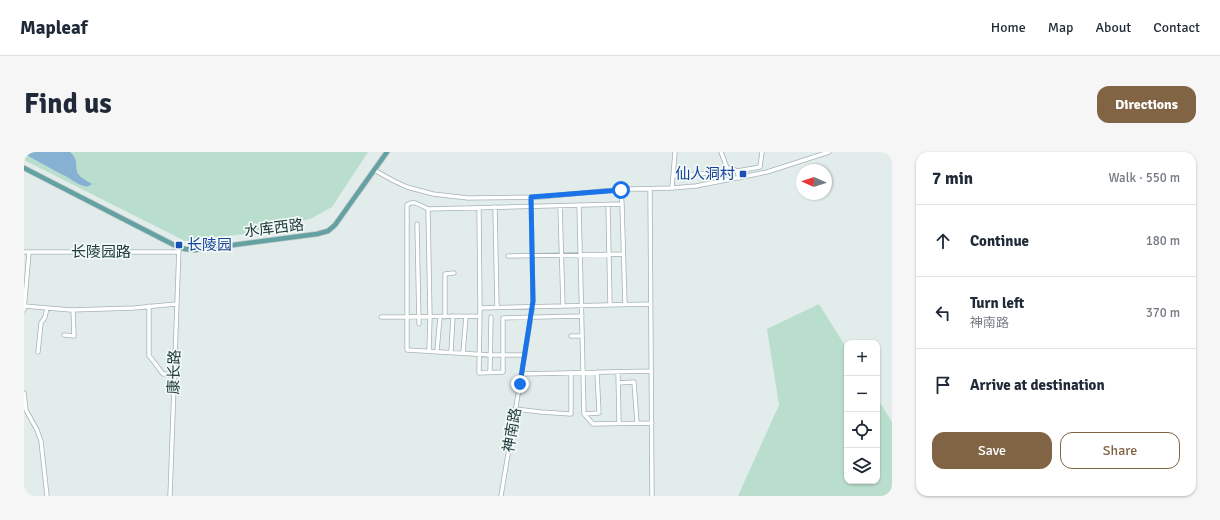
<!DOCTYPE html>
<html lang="en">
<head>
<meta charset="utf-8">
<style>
	:root { --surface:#fff; --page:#f6f6f7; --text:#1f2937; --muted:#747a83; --line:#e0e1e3; --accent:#806444 }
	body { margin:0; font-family:Signika,"Noto Sans SC",sans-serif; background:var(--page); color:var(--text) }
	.controls { position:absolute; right:12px; bottom:12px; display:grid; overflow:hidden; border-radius:8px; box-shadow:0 1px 3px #0004 }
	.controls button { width:36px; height:36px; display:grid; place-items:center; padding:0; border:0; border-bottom:1px solid var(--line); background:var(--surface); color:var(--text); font:20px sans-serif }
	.compass { position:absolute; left:772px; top:12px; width:36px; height:36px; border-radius:50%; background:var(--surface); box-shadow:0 1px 3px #0004; rotate:273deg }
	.stop { position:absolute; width:12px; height:12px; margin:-9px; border:3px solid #1a73e8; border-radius:50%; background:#fff }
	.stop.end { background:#1a73e8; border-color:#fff; box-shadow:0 1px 4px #0008 }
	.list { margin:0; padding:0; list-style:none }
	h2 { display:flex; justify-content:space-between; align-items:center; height:52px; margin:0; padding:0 16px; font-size:17px }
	h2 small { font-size:13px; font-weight:400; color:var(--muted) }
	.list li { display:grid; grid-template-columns:26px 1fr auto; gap:12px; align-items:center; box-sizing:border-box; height:72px; padding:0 16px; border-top:1px solid var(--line) }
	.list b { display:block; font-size:15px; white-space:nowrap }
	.list p { margin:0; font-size:13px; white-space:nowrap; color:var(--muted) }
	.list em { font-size:13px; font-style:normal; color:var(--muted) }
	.actions { display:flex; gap:8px; padding:12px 16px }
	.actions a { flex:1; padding:9px 0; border:1px solid var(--accent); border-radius:12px; text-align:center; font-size:14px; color:var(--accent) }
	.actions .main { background:var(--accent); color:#fff }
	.icon { flex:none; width:22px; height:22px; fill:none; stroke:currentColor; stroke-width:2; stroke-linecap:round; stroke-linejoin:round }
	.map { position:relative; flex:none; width:868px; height:344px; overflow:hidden; border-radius:12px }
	header { display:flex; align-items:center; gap:24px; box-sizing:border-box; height:56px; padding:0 20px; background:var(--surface); border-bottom:1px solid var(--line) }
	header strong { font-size:19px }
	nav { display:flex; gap:22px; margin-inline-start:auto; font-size:14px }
	.intro { display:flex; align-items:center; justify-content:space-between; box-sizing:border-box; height:96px; padding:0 24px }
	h1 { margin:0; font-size:28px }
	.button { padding:10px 18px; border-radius:12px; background:var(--accent); color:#fff; font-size:14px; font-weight:700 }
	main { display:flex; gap:24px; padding:0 24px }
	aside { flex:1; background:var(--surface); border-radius:12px; box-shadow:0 1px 3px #0004 }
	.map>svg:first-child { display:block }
</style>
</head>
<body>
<header>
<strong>Mapleaf</strong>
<nav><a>Home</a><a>Map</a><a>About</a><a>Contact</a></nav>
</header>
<div class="intro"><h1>Find us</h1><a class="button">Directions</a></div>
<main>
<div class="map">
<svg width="868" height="344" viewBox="0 0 868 344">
	<rect width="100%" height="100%" fill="#e1eceb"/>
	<!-- green -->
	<path fill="#b9dece" d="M0 0H344L308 55 286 67 220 82 161 89 0 8Z
		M795 152 823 197V329H853V246L868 270V344H714L755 253 743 177Z"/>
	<!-- water -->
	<path fill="#87b1d3" d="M3 0H46C57 10 49 16 55 23 58 27 64 29 68 32 65 34 63 35 60 34 52 32 45 25 37 22 26 16 15 10 4 4Z"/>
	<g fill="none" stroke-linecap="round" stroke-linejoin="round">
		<!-- minor casing -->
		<g stroke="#a4b4b4" stroke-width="5">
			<path id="minor" d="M697 0 703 16 709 17 713 19
				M350 18 370 29 383 35 409 42 444 46 517 45 578 39 607 37 648 36 672 34 743 20 805 0
				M649 24 698 20 703 16
				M715 26 713 19 736 15 738 0
				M648 36 651 0
				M597 37 598 52
				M626 37 628 344
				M555 53 560 262 569 272 628 271
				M584 53 586 153
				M536 54 539 154
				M471 55 473 156
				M455 56 456 156 455 221 479 220V166L558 164
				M404 57 406 165 405 199
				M393 72 395 172
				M0 100H154
				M484 104 599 102
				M0 154 47 158 110 156 152 152
				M125 154V204C131 210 134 216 139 222H150
				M456 156 627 152
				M0 158 5 101
				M357 165 456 164
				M421 165V122L430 121
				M40 183 50 184 49 158
				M547 184H558
				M413 199 416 165
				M14 200 17 171 21 165 23 156
				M427 200 429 164
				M439 201 442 164
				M501 203H466L383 198V53C389 47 397 54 404 57L598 52 601 153
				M466 220 467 165
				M594 220 595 271
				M498 222 627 219
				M594 231 610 230 613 271
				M0 241 2 258 13 278 17 289 23 344
				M491 257 517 260 547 262V221
				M560 262 575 261 573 220
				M146 344 155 95
				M477 344 508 159 509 149 507 45"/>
		</g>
		<!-- major casing -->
		<g stroke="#c1c9c9" stroke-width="6">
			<path id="major" d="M0 16 152 94 161 97 171 98 293 82 304 79 311 73 363 0"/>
		</g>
		<!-- minor -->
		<use href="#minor" stroke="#fff" stroke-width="3.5"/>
		<!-- major -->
		<use href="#major" stroke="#64a1a3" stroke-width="4.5"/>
	</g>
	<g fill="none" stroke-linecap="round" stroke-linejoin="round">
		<!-- route -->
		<path stroke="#1a73e8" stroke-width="5" d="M496 232 509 149 507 45 597 38"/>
	</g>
	<!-- markers -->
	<g fill="#1a4fb4" stroke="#f2f9f7" stroke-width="1.5">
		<rect x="715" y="18" width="8" height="8" rx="2"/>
		<rect x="151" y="89" width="8" height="8" rx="2"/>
	</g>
	<g text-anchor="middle" stroke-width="3.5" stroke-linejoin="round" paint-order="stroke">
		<!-- transit labels -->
		<g font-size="15" fill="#164399" stroke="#f2f9f7" text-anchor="end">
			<text x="711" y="27">仙人洞村</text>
			<text x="163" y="98" text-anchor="start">长陵园</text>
		</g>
		<!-- street labels -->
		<g font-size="15" fill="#213d3e" stroke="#f2f9f7">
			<text transform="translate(250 76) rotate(-7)" y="5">水库西路</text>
			<text x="77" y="105">长陵园路</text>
			<text transform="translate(150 220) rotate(-88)" y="5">康长路</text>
			<text transform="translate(488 278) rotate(-80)" y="5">神南路</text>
		</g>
	</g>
</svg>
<div class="controls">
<button>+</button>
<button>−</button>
<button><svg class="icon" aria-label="locate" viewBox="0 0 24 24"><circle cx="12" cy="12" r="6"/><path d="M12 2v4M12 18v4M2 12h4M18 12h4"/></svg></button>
<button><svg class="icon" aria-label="layers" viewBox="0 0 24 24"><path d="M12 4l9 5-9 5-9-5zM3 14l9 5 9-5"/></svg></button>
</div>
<svg class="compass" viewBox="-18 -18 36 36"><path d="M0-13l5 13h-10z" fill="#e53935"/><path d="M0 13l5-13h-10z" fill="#747a83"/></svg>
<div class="stop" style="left:597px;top:38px"></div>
<div class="stop end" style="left:496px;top:232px"></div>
</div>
<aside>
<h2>7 min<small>Walk · 550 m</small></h2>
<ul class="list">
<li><svg class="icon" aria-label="ahead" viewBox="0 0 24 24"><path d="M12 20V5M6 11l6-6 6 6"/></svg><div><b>Continue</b></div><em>180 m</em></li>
<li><svg class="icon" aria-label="left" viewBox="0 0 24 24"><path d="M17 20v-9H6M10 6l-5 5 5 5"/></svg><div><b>Turn left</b><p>神南路</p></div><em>370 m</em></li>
<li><svg class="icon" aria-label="arrive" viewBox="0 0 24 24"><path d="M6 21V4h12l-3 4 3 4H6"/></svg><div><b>Arrive at destination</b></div></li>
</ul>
<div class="actions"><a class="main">Save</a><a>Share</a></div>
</aside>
</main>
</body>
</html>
